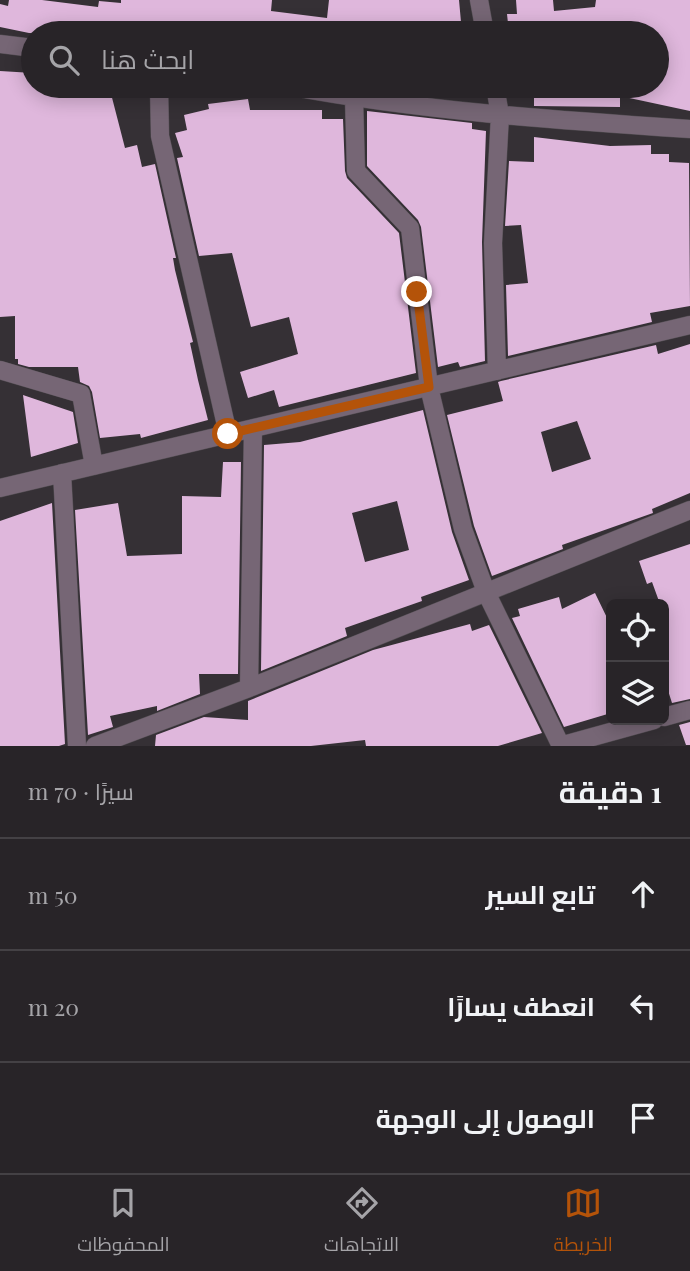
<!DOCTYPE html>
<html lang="ar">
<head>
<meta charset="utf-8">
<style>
	:root { --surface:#282428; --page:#343034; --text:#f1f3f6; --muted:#a5a4a8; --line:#444145; --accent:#b45309 }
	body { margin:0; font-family:"Playfair Display",Cairo,serif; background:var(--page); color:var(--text); direction:rtl }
	.controls { position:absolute; right:21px; bottom:21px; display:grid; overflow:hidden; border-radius:10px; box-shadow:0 4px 18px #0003 }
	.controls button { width:63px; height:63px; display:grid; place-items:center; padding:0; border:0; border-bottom:2px solid var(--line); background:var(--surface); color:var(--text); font:35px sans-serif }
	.stop { position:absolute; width:21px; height:21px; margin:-16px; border:5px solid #b45309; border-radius:50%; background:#fff }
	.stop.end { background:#b45309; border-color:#fff; box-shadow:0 2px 7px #0008 }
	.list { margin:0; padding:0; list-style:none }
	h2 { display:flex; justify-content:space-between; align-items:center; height:91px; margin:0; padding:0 28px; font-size:30px }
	h2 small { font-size:23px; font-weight:400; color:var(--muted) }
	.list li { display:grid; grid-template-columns:46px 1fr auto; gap:21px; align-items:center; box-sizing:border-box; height:112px; padding:0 28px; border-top:2px solid var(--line) }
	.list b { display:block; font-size:26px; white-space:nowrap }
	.list em { font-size:23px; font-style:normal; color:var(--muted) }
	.icon { flex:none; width:38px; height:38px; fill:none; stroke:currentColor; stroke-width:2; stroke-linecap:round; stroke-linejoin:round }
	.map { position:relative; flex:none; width:690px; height:746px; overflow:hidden; direction:ltr }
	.search { position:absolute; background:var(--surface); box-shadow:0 4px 18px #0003; left:21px; right:21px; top:21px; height:77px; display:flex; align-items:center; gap:18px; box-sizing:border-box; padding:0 24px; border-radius:38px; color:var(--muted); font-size:26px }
	.sheet { height:427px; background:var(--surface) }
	nav { display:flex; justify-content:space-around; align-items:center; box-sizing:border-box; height:98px; border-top:2px solid var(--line); background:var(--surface); font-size:19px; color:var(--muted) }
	nav a { display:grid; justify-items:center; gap:4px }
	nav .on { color:var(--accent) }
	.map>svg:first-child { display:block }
</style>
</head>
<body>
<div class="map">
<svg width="690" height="746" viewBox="0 0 690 746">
	<rect width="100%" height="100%" fill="#353035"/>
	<!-- building -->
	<path fill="#dfb7dc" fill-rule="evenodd" d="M9 0H42L98 7 99 1 121 3V0H272L271 11 327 18 329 0H459L462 33H29L0 27V4L8 6Z
		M516 0H553L554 11 595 7 596 0H690V111L620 96V107L534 106V86H657V33H509L507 14H517Z
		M0 71 33 73V86H78L79 90 109 86 125 148 137 145 142 167 155 164 176 258H173L175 270 193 342 190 343 198 380 208 420 141 438 140 434 100 438 92 392 89 386 80 382 78 367H29L18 364V359H15V316L0 317Z
		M248 99 250 110H322V119H343L345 171 347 178 399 233 416 373 279 407 274 390 248 398 240 372 298 354 289 317 251 327 232 253 199 256 177 158 183 157 175 133 187 130 184 115 209 109 208 104Z
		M367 111 472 123V129L486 131 482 242 485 361 460 367 458 362 438 367 421 227 418 220 367 166Z
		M534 137 610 146 651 145V154H669V162L689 163 690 306 650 313 652 322 508 356 506 285 528 283 521 225 505 226 509 161 534 162Z
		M690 344V493L652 509 653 513 562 545 563 549 492 576 474 526 447 415 503 401 498 382 501 381 656 345 658 354ZM577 421 591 459 552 472 541 432Z
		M23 395 73 412 78 443 31 457Z
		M423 410 452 532 469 580 421 597 422 601 345 628 347 636 261 671 264 445 300 442ZM397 501 409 550 365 562 352 513Z
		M223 462H241L238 674H199L200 694 157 711V706L110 716 113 727 88 735 75 510 118 503 127 556 182 554V496L221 497Z
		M52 503 65 744 59 746H0V521Z
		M690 544V699L672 703 664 678V604H660L652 582 647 584 639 561Z
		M595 593 611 626V713L564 727 512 618 520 616 518 609 559 597 562 609Z
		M470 624 472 631 489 625 542 733 498 746H366L365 740 311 746H155L156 735 204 717 248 720V701L373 650Z
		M690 722V745H686L679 725Z"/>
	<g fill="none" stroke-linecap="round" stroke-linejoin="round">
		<!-- minor casing -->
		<g stroke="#524d52" stroke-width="19">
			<path id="minor" d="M479 0 485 33
				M0 44 33 48
				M159 86 160 136 228 434
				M288 86C420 111 555 120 690 129
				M495 86 500 115 493 243 497 371
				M354 98 356 171 410 228 429 387 463 529 486 592 561 746
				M0 370 81 394 94 466
				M62 473 77 746
				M0 488 690 325
				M249 688 253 428
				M664 717 690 710
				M95 746 249 688 690 510
				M560 746 654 720"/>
		</g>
		<!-- minor -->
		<use href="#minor" stroke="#766675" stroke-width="18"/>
	</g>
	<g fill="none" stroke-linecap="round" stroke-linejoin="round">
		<!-- route -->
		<path stroke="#b45309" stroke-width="9" d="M228 434 429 387 417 292"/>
	</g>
</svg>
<div class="controls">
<button><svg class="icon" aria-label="locate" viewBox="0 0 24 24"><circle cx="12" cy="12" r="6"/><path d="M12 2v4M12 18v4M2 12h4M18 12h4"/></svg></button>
<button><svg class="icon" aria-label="layers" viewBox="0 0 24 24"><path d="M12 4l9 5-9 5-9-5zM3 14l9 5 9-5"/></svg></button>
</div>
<div class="stop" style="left:228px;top:434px"></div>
<div class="stop end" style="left:417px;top:292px"></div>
<div class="search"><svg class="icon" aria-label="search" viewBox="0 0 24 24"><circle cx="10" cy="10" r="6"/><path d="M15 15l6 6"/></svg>ابحث هنا</div>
</div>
<section class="sheet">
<h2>1 دقيقة<small>سيرًا · 70 m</small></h2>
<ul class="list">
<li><svg class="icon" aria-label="ahead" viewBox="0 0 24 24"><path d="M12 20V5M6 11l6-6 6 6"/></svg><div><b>تابع السير</b></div><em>50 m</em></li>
<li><svg class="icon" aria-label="left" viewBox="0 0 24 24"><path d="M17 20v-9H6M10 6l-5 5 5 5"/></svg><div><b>انعطف يسارًا</b></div><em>20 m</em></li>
<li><svg class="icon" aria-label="arrive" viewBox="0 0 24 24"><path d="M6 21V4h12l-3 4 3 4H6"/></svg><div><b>الوصول إلى الوجهة</b></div></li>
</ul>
</section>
<nav>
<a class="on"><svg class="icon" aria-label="map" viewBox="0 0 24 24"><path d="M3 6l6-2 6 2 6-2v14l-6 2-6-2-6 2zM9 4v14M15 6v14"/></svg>الخريطة</a>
<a><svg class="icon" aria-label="directions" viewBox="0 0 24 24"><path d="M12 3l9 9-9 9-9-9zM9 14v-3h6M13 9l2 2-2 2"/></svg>الاتجاهات</a>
<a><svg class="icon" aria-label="saved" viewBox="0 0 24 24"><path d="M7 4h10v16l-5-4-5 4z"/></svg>المحفوظات</a>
</nav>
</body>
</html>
